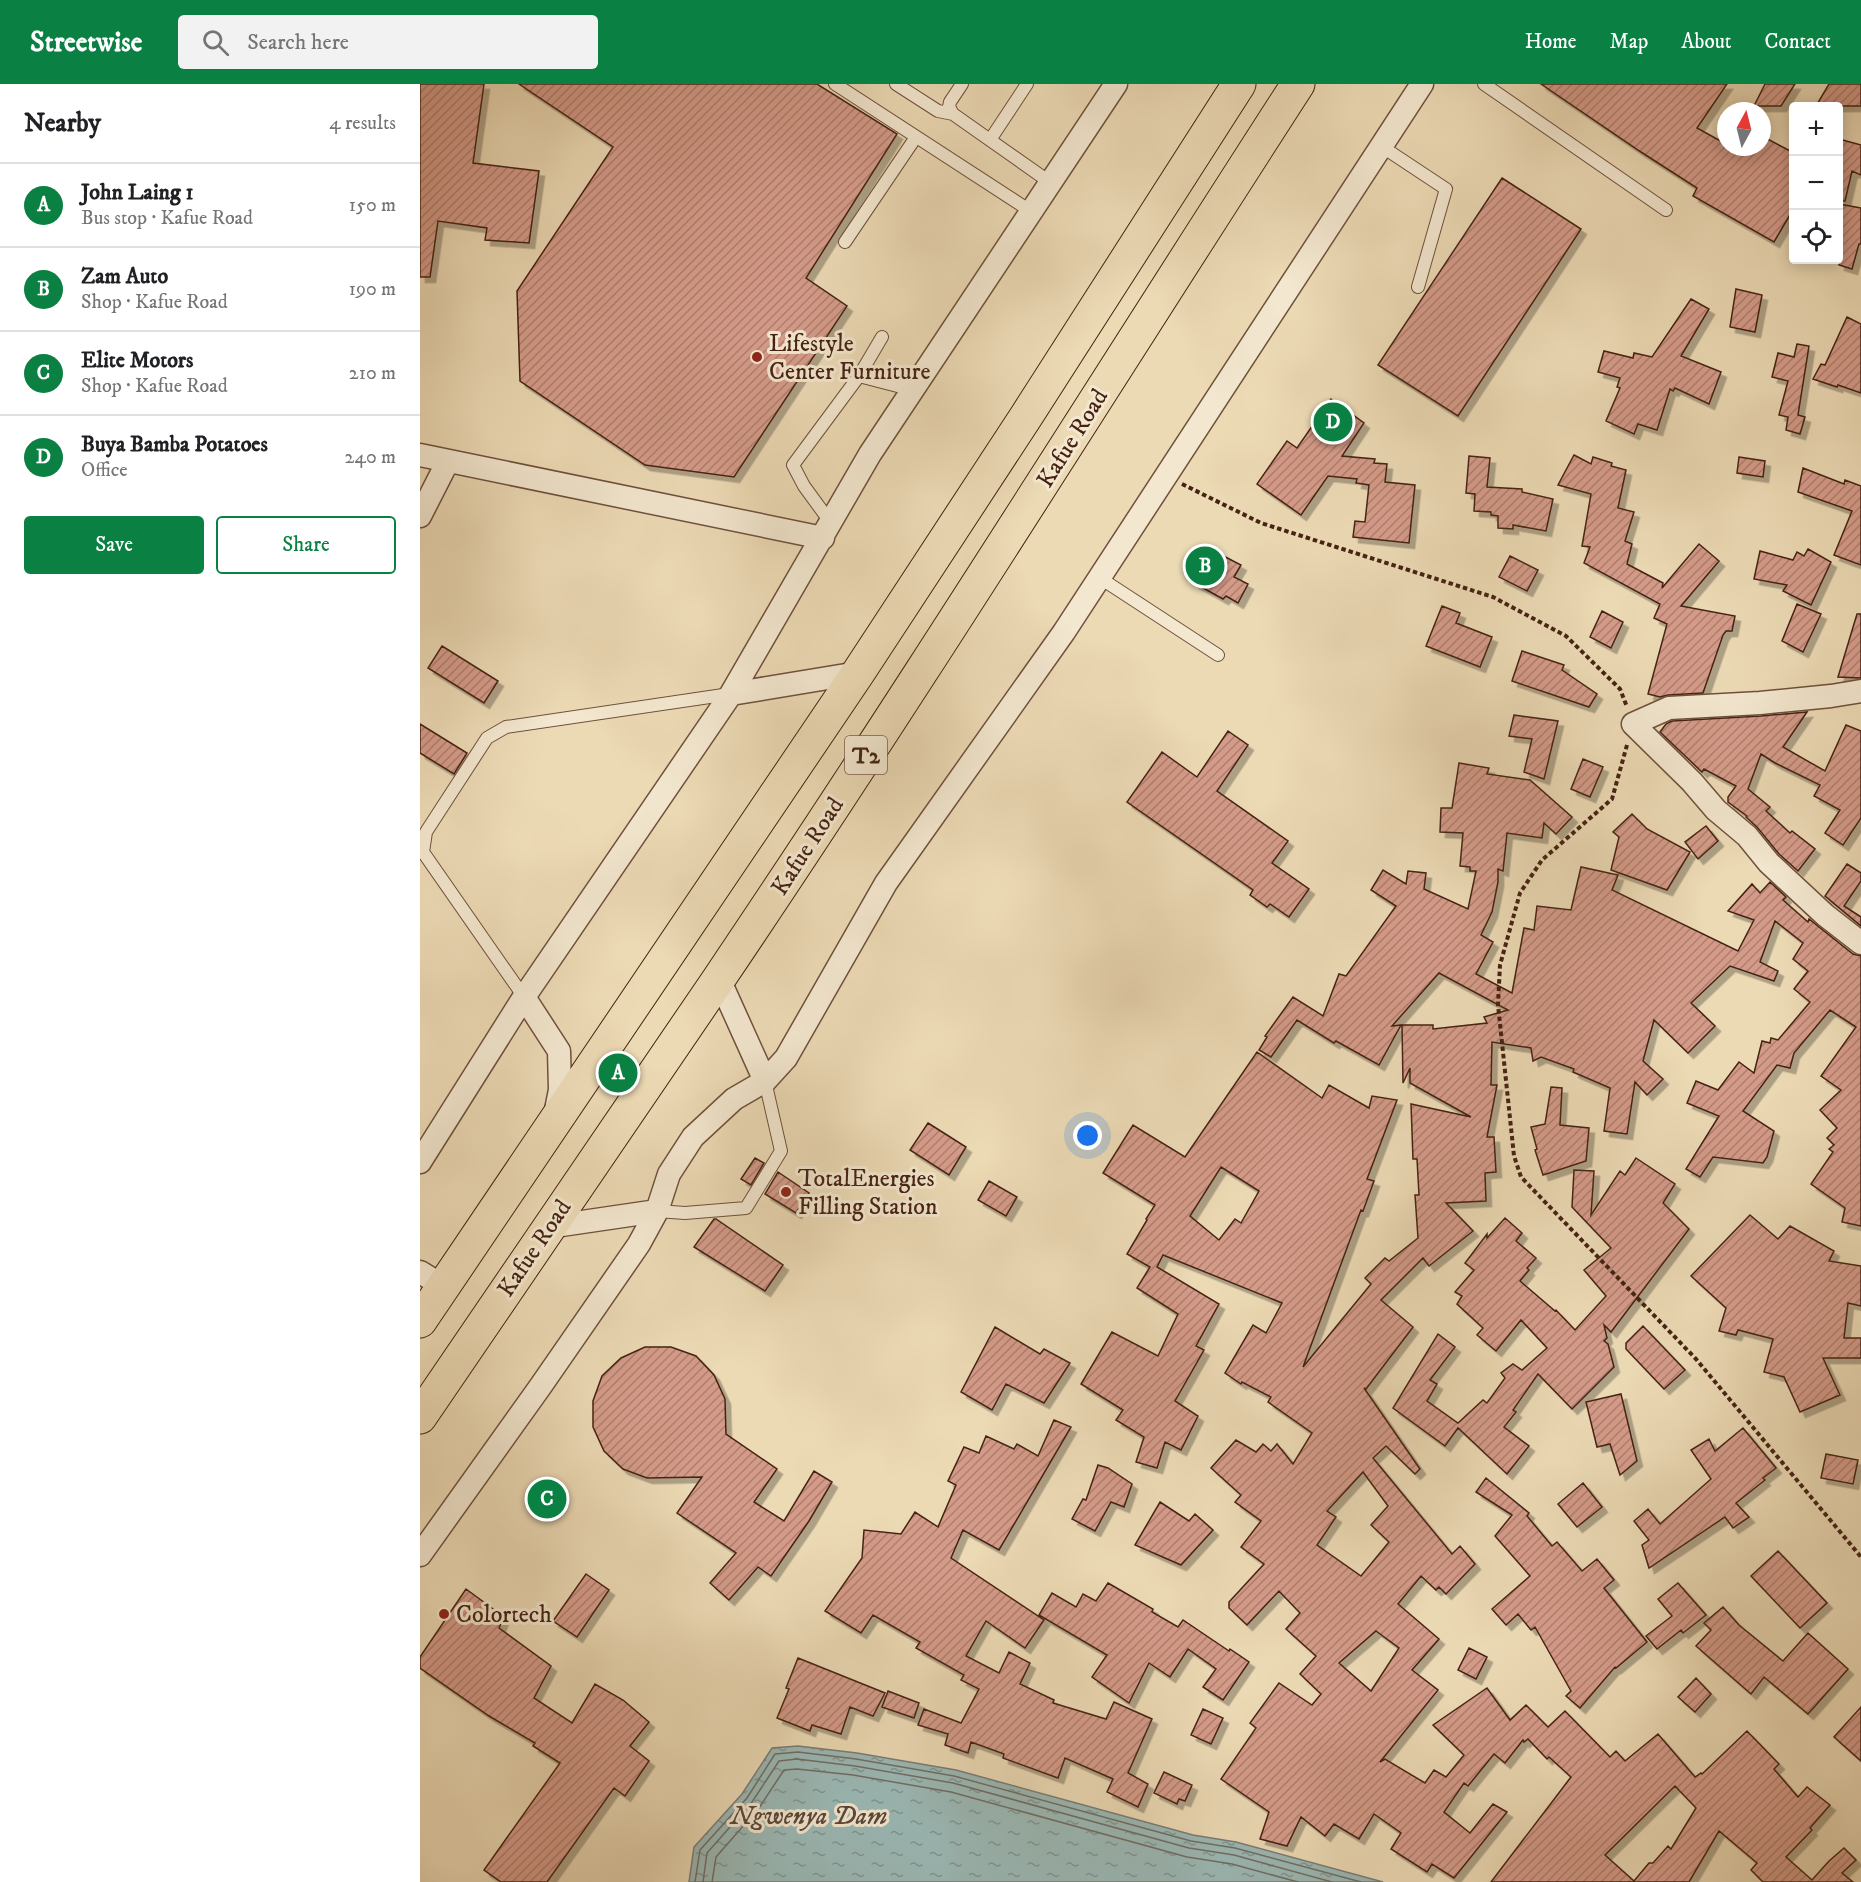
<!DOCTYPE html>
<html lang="en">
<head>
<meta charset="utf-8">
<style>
	:root { --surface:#fff; --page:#f2f2f2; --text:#202124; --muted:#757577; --line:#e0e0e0; --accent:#0b8043 }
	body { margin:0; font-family:"IM FELL DW Pica",serif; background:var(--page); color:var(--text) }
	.controls { position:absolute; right:18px; top:18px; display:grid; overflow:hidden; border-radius:6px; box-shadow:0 3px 15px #0003 }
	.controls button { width:54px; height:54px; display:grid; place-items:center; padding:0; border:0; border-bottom:2px solid var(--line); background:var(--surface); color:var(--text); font:30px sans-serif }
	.compass { position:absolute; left:1297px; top:18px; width:54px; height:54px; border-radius:50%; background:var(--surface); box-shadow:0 3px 15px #0003; rotate:7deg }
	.you { position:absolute; left:668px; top:1052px; width:21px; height:21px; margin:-15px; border:4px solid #fff; border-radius:50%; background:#1a73e8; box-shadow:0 0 0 9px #1a73e833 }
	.badge { display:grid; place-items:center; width:39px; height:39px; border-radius:50%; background:var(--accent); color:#fff; font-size:20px; font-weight:700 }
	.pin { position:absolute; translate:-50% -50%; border:3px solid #fff; box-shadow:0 2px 6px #0006 }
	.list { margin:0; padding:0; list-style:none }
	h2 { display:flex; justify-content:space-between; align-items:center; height:78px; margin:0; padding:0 24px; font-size:26px }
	h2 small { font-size:20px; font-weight:400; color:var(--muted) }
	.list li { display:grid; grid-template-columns:39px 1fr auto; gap:18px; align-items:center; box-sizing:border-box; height:84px; padding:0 24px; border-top:2px solid var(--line) }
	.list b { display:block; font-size:22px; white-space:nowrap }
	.list p { margin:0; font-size:20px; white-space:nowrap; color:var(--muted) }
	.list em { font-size:20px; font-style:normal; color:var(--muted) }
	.actions { display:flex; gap:12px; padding:18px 24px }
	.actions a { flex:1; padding:14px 0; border:2px solid var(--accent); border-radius:6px; text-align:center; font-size:21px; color:var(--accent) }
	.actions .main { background:var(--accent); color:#fff }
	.icon { flex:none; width:33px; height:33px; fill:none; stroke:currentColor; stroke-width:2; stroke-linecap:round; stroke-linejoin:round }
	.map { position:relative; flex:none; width:1441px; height:1798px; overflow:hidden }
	header { display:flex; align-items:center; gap:36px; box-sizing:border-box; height:84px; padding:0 30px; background:var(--accent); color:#fff }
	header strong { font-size:28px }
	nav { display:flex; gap:33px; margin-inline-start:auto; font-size:21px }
	.search { width:420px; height:54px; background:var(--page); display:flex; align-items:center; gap:15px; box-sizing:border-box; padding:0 21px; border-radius:6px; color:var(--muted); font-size:22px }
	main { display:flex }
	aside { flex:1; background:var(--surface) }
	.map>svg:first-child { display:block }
</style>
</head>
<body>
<header>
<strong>Streetwise</strong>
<div class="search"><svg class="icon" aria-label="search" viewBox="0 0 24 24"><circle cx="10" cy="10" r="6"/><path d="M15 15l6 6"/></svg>Search here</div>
<nav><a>Home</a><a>Map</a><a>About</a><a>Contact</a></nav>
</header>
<main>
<aside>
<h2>Nearby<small>4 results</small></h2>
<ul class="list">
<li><span class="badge">A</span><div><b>John Laing 1</b><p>Bus stop · Kafue Road</p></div><em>150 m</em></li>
<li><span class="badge">B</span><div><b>Zam Auto</b><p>Shop · Kafue Road</p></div><em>190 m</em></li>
<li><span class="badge">C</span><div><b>Elite Motors</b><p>Shop · Kafue Road</p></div><em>210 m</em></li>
<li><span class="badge">D</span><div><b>Buya Bamba Potatoes</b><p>Office</p></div><em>240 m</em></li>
</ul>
<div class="actions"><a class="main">Save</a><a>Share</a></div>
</aside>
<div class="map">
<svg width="1441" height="1798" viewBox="0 0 1441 1798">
	<defs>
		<pattern id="water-ripples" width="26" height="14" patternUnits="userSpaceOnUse" patternTransform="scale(1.5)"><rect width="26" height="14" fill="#9bb9b6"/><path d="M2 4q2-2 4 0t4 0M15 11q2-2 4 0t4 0" fill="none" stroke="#809693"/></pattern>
		<pattern id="building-hatch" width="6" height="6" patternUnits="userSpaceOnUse" patternTransform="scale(1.5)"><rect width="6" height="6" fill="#d59b89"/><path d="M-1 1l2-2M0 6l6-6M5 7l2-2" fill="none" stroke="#af7e6f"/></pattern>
		<filter id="shadow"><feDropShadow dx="5.5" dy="5.5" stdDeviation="0" flood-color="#0004"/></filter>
	</defs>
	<rect width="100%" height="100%" fill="#ecdab5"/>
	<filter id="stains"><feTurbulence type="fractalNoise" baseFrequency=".00333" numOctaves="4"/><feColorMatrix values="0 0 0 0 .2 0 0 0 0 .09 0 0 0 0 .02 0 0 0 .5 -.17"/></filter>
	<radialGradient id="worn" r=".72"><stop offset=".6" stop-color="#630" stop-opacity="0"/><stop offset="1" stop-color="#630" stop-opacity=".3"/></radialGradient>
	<!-- water -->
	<path fill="url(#water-ripples)" stroke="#797d75" stroke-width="1.5" d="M378 1662 437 1669 536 1686 773 1751 816 1758 963 1798H269L274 1763 322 1710 352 1664Z"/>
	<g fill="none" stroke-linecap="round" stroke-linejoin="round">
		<!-- shore -->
		<path stroke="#706e64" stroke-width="1.5" d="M275 1798 280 1766 327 1714 355 1670 378 1668 436 1675 534 1692 771 1757 815 1764 941 1798
			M283 1798 287 1769 332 1718 359 1677 377 1675 435 1682 533 1699 769 1764 814 1771 912 1798
			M292 1798 296 1773 339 1724 364 1686 377 1685 433 1691 531 1708 767 1773 812 1780 878 1798"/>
	</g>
	<!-- building -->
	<path fill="url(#building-hatch)" stroke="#452213" stroke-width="1.5" fill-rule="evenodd" filter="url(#shadow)" d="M0 0H64L53 79 119 87 109 159 65 156 67 144 18 137 10 193H0Z
		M99 0H397L477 50 386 194 427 222 314 393 225 381 100 297 97 207 193 63Z
		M1121 0H1307L1277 44 1306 60V63H1342V52L1374 69V124L1354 158 1273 112 1277 104 1221 68Z
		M1345 0H1375L1361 22H1334Z
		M1409 0H1441V22H1396Z
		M1419 55 1441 61V91L1432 87 1425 117H1419Z
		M1082 94 1161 145 1038 332 958 281Z
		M1419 120 1441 124V160H1439L1432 185 1419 181Z
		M1316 205 1342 211 1335 248 1310 243Z
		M1271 215 1289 225 1261 272 1301 288 1289 320 1255 304 1253 307 1250 305 1237 346 1218 340 1214 350 1186 337 1200 304 1197 303 1200 294 1178 288 1184 267 1213 274 1214 269 1232 273Z
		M1427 233 1441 240V309L1418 301 1417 303 1393 295 1401 280 1405 281Z
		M1377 260 1389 262 1378 331 1385 333 1380 350 1366 346 1368 333 1359 331 1368 297 1352 293 1358 269 1374 273Z
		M911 315 944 339 922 372 955 375 954 379 967 380 965 398 995 401 989 459 933 453 935 437 945 438 949 401 936 399 937 395 908 392 881 431 837 400 867 357 877 364Z
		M1154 371 1171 380 1173 373 1192 379 1191 382 1206 386 1198 424 1214 428 1205 457 1212 460 1207 480 1243 499 1242 504 1279 460 1299 477 1261 522 1315 532 1312 547H1306L1303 551 1283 609 1248 611 1240 613 1228 610 1247 540 1234 534 1240 520 1164 479 1170 463 1162 462 1171 410 1138 401Z
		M1049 372 1070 374 1067 403 1102 405V408L1133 415 1126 447 1093 441V445L1078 444V432L1071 431V428L1054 427 1055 410 1046 409Z
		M1319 373 1345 377 1343 393 1317 389Z
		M1383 384 1424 400 1425 396 1441 402V481L1414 471 1432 427 1378 408Z
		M1388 465 1411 478 1391 521 1363 507 1367 501 1334 495 1340 467 1373 476 1377 468 1384 472Z
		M792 466 821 481 814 493 828 500 818 519 806 512 803 515 774 499Z
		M1090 472 1118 486 1107 507 1079 493Z
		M1377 520 1401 530 1383 568 1362 557Z
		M1022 522 1040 529 1036 539 1072 553 1060 583 1006 562Z
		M1182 527 1203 538 1191 564 1170 553Z
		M1437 530H1441V594L1418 593Z
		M22 562 78 597 64 619 8 584Z
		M1102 567 1144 581 1142 586 1177 610 1169 623 1092 597Z
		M1387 628 1363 663 1405 687 1426 641 1441 647V734L1423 761 1405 749 1420 726 1394 712 1400 701 1355 679 1341 670 1328 705 1350 723 1346 727 1370 749 1372 747 1395 765 1378 787 1359 770 1337 743 1326 733 1327 732 1308 718V713L1316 702 1284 685 1282 688 1240 648 1246 640 1252 637 1341 632Z
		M1094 631 1138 637 1124 695 1104 688 1112 655 1089 652Z
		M0 640 47 669 34 690 0 669Z
		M808 647 828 661 797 707 868 757 852 779 889 805 869 833 850 820 847 823 830 811 833 806 707 718 742 668 777 693Z
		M1163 675 1183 683 1170 713 1151 705Z
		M1039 679 1069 684 1067 690 1110 696 1152 733 1136 750 1124 739 1122 754 1087 749 1083 787 1078 785V798L1072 828 1061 851 1073 858 1056 890 1092 909 1104 844 1114 846 1117 822 1151 826 1161 783 1198 791 1192 806 1318 867 1334 836 1308 827 1332 800 1340 809 1350 798 1366 813 1363 816 1388 838 1389 835 1433 870 1441 872V1142L1422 1138 1425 1124 1391 1100 1413 1068 1409 1065 1414 1061 1407 1054 1417 1044 1400 1026 1421 1006 1401 992 1436 943 1410 926 1374 969 1370 984 1357 981 1323 1027 1354 1047 1347 1073 1343 1079 1293 1073 1280 1093 1266 1085 1299 1032 1267 1019 1276 997 1298 1006 1319 978 1334 989 1342 957 1350 959 1351 954 1358 956 1390 918 1374 905 1388 887 1373 875 1383 859 1355 837 1340 878 1358 887 1354 897 1310 882 1271 919 1295 942 1268 969 1234 936 1223 977 1243 995 1227 1011 1215 998 1207 1050 1184 1047 1190 1004 1153 988 1154 985 1121 973 1113 977 1111 964 1072 958 1071 1001H1077L1067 1053H1074L1076 1088 1065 1089 1066 1117 1026 1119 1053 1147 1009 1182 1003 1174 961 1216 993 1243 946 1305 944 1304 1000 1385 995 1390 966 1362 953 1374 1032 1470 1040 1462 1055 1480 1026 1510 1019 1503 1016 1506 1001 1492 978 1520 1019 1555 992 1586 1018 1606 960 1678 965 1675 1005 1699 1014 1686 1026 1693 1044 1671 1013 1641 1067 1604 1090 1636 1106 1621 1128 1643 1145 1627 1190 1673 1196 1667 1205 1677 1238 1650 1275 1693 1281 1689 1282 1690 1327 1647 1359 1680 1354 1685 1378 1713 1387 1703 1410 1721 1390 1744 1392 1746 1366 1773 1392 1796 1409 1777 1424 1764 1436 1776 1422 1789 1433 1798H1343L1331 1786 1337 1779 1299 1747 1269 1798H1071L1151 1693 1129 1673 1127 1675 1108 1655 1104 1658 1103 1656 1085 1679 1074 1670 1048 1702 1044 1699 1024 1728 1050 1749 1073 1720 1087 1728 1034 1794 1012 1780 1007 1788 971 1765 981 1749 954 1730 939 1755 914 1740 905 1752 881 1733 867 1762 840 1755 849 1728 801 1695 836 1644 830 1639 859 1599 892 1621 901 1610 880 1590 896 1572 866 1545 880 1529 859 1507 827 1541 809 1524V1518L844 1480 821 1463 841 1437 815 1418 821 1411 791 1384 816 1356 836 1368 843 1360 851 1367 857 1360 873 1380 892 1349 848 1318 851 1313 822 1298 821 1300 805 1289 833 1241 846 1249 862 1219 743 1171 737 1183 799 1220 776 1262 784 1266 755 1317 778 1332 761 1366 745 1358 737 1384 716 1378 724 1353 696 1336 703 1326 661 1300 692 1248 738 1272 758 1230 717 1204 730 1183 707 1170 727 1136 726 1135 735 1121 683 1089 713 1041 765 1073 837 968 902 1014 909 1001 949 1024 952 1012 977 1016 947 1095 954 1097 943 1127 941 1126 883 1283 951 1200 945 1194 965 1174 969 1177 998 1154 995 1111H999L997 1075H993L991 1020 1051 1033 990 999V984L983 999 982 941H1013V945L1067 939 1064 933 1088 926 1019 889 972 942 981 941 959 981 916 957 914 959 877 936 851 973 839 966 847 953 845 952 873 913 903 932 919 890 926 892 976 822 951 806 963 786 986 800 988 787 1006 789 1004 805 1048 825 1056 787H1050V783L1040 782 1043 749 1020 748 1021 724H1032ZM801 1083 839 1107 821 1139 815 1135 799 1156 770 1132ZM943 1388 968 1422 951 1441 969 1458 941 1492 897 1461 916 1433 907 1427ZM956 1547 979 1564 951 1607 919 1579ZM1255 1702 1276 1724 1251 1765 1248 1762 1233 1779H1229L1214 1797 1185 1771Z
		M1212 730 1227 745 1270 768 1247 806 1191 786 1199 753 1193 748Z
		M1286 742 1298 757 1278 775 1265 758Z
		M1427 780 1441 789V797L1424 822 1441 833V842L1405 812Z
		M1131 1003 1142 1004 1140 1041 1169 1044 1166 1077 1123 1091 1115 1066 1117 1065 1111 1043 1125 1040Z
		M508 1039 546 1063 529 1091 490 1066Z
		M335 1074 344 1079 331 1101 321 1095Z
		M1216 1074 1255 1100 1243 1119 1269 1145 1191 1248 1184 1241 1187 1254 1184 1257 1188 1260 1194 1283 1152 1325 1118 1290 1093 1326 1096 1328 1084 1343 1109 1362 1087 1390 1038 1344 1025 1362 973 1324 1018 1250 1035 1263 1010 1296 1017 1300 1007 1317 1038 1339 1063 1316 1067 1319 1085 1294 1081 1289 1093 1280 1102 1286 1127 1264 1101 1236 1076 1267 1057 1251 1063 1244 1037 1220 1042 1212 1035 1208 1054 1186 1045 1179 1067 1150V1154L1085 1134 1102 1149 1096 1157 1116 1174 1107 1184 1109 1186 1100 1197 1135 1227 1136 1226 1155 1246 1186 1212 1164 1186 1191 1164 1152 1123 1154 1086 1174 1087 1171 1131 1200 1087 1205 1091Z
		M358 1088 389 1109 376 1129 345 1110Z
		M569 1097 597 1113 586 1132 558 1116Z
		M1330 1131 1358 1155 1370 1142 1414 1167 1409 1177 1441 1182V1222L1428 1219 1424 1254H1441V1274H1403L1420 1311 1380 1328 1364 1293 1344 1288 1353 1255 1318 1246 1316 1251 1299 1247 1306 1224 1271 1192Z
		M294 1135H296L363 1181 345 1207 274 1163Z
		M1223 1242 1265 1286 1244 1305 1206 1265V1259Z
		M575 1243 620 1270 624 1265 650 1279 624 1319 586 1300 572 1326 541 1308Z
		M225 1263H251L276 1272 294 1291 305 1315 306 1350 357 1385 334 1418 364 1437 394 1387 412 1398 389 1437 351 1492 338 1483 309 1516 290 1499 316 1469 257 1429 282 1393 227 1394 203 1385 184 1367 173 1343V1317L182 1292 201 1274Z
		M1201 1310 1217 1377 1200 1391 1190 1360 1177 1363 1166 1318Z
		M634 1336 651 1343 579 1466 543 1446 531 1474 624 1536 605 1564 566 1537 546 1572 579 1589 589 1568 610 1579 600 1600 634 1616 633 1619 686 1635 694 1618 732 1635 708 1689 728 1700 718 1723 687 1708 693 1695 645 1674 638 1694 583 1674 584 1670 551 1658 548 1669 525 1661 528 1650 498 1641 504 1625 541 1639 559 1605 541 1596 544 1591 496 1564 500 1558 453 1531 441 1549 405 1527 442 1474 444 1446 481 1450 495 1428 518 1443 536 1401 528 1397 544 1363 559 1369 566 1352 594 1365 597 1360 618 1372Z
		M1323 1344 1356 1384 1343 1394 1345 1396 1316 1419 1329 1433 1313 1444 1305 1433 1229 1484 1222 1461 1229 1456 1214 1437 1228 1425 1240 1440 1291 1395 1271 1366 1289 1355 1295 1367Z
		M1406 1370 1438 1376 1433 1400 1401 1394Z
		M678 1381 688 1384 712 1400 704 1423 691 1418 675 1447 652 1435 663 1415 666 1416Z
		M1066 1394 1109 1429 1107 1432 1132 1462 1137 1458 1162 1487 1177 1475 1194 1496 1184 1504 1227 1558 1196 1584 1195 1583 1160 1624 1146 1612 1151 1607 1115 1543 1111 1546 1098 1530 1086 1541 1072 1525 1110 1492 1075 1452 1092 1431 1056 1408Z
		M1163 1399 1182 1423 1157 1443 1138 1420Z
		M740 1418 769 1437 775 1430 793 1446 761 1481 715 1461Z
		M1358 1467 1407 1519 1380 1544 1331 1492Z
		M166 1490 189 1506 157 1553 133 1537Z
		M688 1499 733 1525 732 1528 758 1543 763 1536 809 1567 810 1565 829 1578 803 1616 783 1603 796 1585 768 1565 750 1593 729 1579 709 1619 672 1593 687 1571 619 1531 632 1509 656 1523 663 1510 676 1517Z
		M1258 1499 1286 1531 1263 1549 1261 1546 1237 1565 1226 1552 1252 1532 1238 1515Z
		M46 1505 84 1533 79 1544 131 1582 114 1614 152 1639 175 1600 203 1616 229 1638 210 1662 229 1677 205 1712 194 1704 127 1798H81L64 1786 140 1679 113 1662 115 1659 69 1632 0 1584V1573Z
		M1303 1523 1319 1541 1363 1577 1388 1549 1428 1585 1388 1630 1344 1593 1331 1610 1276 1562 1291 1546 1284 1539Z
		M1049 1564 1067 1573 1056 1595 1038 1586Z
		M378 1574 465 1609 453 1632 430 1623 421 1650 392 1641 390 1647 357 1634 369 1605 366 1604Z
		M1276 1594 1291 1610 1275 1628 1258 1613Z
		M468 1607 499 1619 494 1634 462 1623Z
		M1441 1623V1677L1414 1653Z
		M783 1625 803 1634 791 1660 771 1651Z
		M744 1688 772 1701 765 1717 759 1715 757 1720 734 1709Z"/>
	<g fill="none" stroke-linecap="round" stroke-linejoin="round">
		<!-- service casing -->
		<g stroke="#6f503c" stroke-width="14">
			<path id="service" d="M415 0 612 128
				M476 0 518 27 533 30
				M542 0 530 18 529 23 533 30 631 99
				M1064 0 1246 126
				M570 56 607 0
				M961 62 1026 105 998 203
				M425 158 496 53
				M439 292 462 253
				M411 439 384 402 373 381 439 292 493 306
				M680 494 798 571
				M104 913 3 768 6 748 67 654 86 643 310 610
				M237 1127 265 1129 326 1124 361 1067 345 997"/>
		</g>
		<!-- minor casing -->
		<g stroke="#6f503c" stroke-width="25">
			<path id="minor" d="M0 371 403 454
				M0 432 28 377
				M1441 607 1411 612 1340 619 1249 624 1213 640 1272 698 1296 726 1327 752 1349 779 1405 831 1441 859
				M311 610 438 589
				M299 895 345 997
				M135 1031 140 1006 139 967 104 913 311 610 450 370 696 0
				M0 1078 104 913
				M128 1143 237 1127
				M0 1188 23 1202
				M0 1471 120 1303 219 1160 237 1127 249 1090 273 1053 314 1015 345 997 366 974 466 799 644 548 1002 0"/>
		</g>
		<!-- primary casing -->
		<g stroke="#452213" stroke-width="35">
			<path id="primary" d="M0 1237 438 589 607 331 819 0
				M0 1333C99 1186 200 1042 298 896 497 601 685 299 878 0"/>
		</g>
		<!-- path -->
		<path stroke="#452213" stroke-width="4" stroke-dasharray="4.5 3" stroke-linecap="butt" d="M762 400 841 439 1073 513 1146 552 1200 605 1207 623
			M1207 661 1192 715 1122 776 1100 809 1080 881 1078 921 1094 1072 1101 1093 1276 1275 1441 1473"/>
		<!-- service -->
		<use href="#service" stroke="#f3e7cf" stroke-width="12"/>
		<!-- minor -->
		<use href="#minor" stroke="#f3e7cf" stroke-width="22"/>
		<!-- primary -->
		<use href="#primary" stroke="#ecdab5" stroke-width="33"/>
	</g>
	<!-- markers -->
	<g fill="#8f2418" stroke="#f3e7cf" stroke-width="2">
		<circle cx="337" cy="273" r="6"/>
		<circle cx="366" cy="1108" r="6"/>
		<circle cx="24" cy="1530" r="6"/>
	</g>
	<g text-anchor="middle" stroke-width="6" stroke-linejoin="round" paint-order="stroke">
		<!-- shield labels -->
		<rect fill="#f3e7cf" stroke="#795d4b" stroke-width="1.5" x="425" y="652" width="42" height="38" rx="4.5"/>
		<g font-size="22" font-weight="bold" fill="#452213">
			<text x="446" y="679">T2</text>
		</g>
		<!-- poi labels -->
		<g font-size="24" fill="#452213" stroke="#f3e7cf" text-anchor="start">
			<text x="349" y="267">Lifestyle<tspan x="349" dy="28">Center Furniture</tspan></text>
			<text x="378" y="1102">TotalEnergies<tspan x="378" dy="28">Filling Station</tspan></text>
			<text x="36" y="1538">Colortech</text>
		</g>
		<!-- street labels -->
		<g font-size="24" fill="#452213" stroke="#f3e7cf">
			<text transform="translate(652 354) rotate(-58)" y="8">Kafue Road</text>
			<text transform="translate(387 762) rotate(-57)" y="8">Kafue Road</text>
			<text transform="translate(114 1164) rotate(-56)" y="8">Kafue Road</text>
		</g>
		<!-- water labels -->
		<g font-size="26" font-style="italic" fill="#5a483c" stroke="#f3e7cf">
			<text x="389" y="1740">Ngwenya Dam</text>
		</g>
	</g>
	<rect width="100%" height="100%" filter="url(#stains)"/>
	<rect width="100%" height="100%" fill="url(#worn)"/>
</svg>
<div class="controls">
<button>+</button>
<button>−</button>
<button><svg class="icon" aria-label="locate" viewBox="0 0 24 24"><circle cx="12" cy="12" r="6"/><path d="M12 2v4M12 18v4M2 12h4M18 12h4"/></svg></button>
</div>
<svg class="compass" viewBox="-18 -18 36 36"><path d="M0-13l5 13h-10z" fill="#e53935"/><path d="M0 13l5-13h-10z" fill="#757577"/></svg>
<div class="you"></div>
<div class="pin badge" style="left:198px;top:989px">A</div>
<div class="pin badge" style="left:785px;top:482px">B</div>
<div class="pin badge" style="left:127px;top:1415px">C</div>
<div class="pin badge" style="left:913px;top:338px">D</div>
</div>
</main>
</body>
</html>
